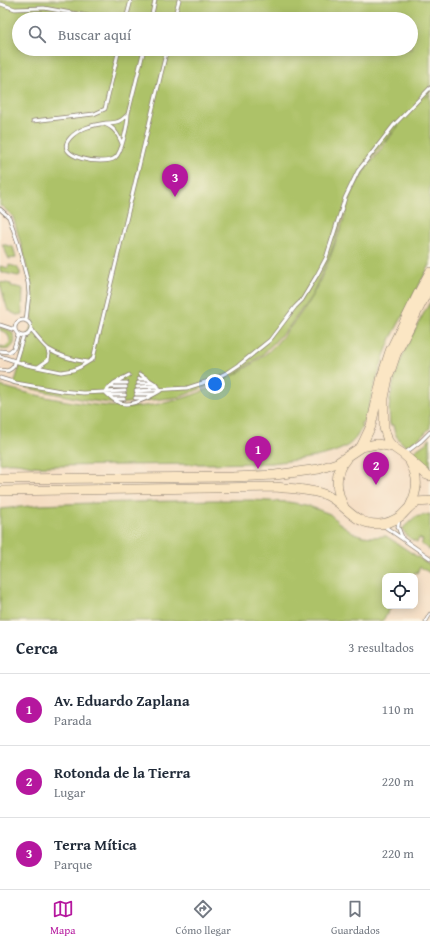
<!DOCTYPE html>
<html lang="es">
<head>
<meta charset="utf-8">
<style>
	:root { --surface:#fff; --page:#f2f2f3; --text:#1f2937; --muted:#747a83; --line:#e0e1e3; --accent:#b5179e }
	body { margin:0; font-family:"Gentium Book Plus",serif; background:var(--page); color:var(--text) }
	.controls { position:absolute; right:12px; bottom:12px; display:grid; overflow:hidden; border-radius:8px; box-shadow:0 2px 10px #0003 }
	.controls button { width:36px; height:36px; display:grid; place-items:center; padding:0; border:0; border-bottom:1px solid var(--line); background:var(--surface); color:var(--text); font:20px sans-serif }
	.you { position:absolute; left:215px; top:384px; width:14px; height:14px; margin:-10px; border:3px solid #fff; border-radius:50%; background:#1a73e8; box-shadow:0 0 0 6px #1a73e833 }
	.badge { display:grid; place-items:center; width:26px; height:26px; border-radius:50%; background:var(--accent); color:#fff; font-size:13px; font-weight:700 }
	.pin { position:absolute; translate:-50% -33px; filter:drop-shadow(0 1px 2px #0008) }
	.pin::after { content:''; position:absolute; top:21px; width:14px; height:12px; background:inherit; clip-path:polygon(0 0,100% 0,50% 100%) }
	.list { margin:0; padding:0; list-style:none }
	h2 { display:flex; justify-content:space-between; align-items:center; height:52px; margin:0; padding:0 16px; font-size:17px }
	h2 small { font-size:13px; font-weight:400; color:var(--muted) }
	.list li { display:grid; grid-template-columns:26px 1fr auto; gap:12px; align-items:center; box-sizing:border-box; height:72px; padding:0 16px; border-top:1px solid var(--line) }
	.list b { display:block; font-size:15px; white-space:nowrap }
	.list p { margin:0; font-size:13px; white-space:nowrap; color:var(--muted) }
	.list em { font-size:13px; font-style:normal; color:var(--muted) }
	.icon { flex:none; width:22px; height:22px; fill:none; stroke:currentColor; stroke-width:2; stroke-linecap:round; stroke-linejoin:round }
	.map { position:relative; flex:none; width:430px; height:621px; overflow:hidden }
	.search { position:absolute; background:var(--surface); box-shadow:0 2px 10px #0003; left:12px; right:12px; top:12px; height:44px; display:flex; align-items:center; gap:10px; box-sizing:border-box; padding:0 14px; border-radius:22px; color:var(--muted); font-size:15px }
	.sheet { height:268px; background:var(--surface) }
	nav { display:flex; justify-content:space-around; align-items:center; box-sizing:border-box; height:56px; border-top:1px solid var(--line); background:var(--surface); font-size:11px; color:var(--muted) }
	nav a { display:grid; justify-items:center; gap:2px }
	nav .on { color:var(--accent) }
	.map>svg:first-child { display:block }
</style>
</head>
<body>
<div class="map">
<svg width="430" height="621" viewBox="0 0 430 621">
	<rect width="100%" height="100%" fill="#fcf5e5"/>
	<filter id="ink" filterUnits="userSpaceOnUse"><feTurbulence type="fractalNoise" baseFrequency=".025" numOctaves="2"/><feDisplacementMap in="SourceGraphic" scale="8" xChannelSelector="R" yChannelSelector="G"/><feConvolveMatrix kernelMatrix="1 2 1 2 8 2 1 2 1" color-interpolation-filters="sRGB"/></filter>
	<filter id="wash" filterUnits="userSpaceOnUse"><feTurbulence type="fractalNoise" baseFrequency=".012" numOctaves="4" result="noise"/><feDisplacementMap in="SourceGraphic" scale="16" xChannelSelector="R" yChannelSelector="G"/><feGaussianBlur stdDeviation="0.9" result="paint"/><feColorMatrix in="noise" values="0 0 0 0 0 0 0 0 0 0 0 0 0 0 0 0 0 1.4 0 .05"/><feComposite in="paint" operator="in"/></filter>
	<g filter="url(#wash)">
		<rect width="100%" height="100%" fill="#f5ddc2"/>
		<!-- green -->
		<path fill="#adc267" stroke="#646f42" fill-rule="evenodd" d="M0 0H430V93L425 98 430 94V265L391 338 384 356 375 384 365 422 361 423V425L362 427C359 432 357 438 352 442 337 457 293 460 272 463L50 466C45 466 39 467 33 466 22 464 12 461 0 464V386C41 397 84 406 126 407 160 407 200 396 228 378L180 397 118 404 85 400 14 385 22 358H21L23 344 27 340 33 321 31 311V287L24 255 13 217 3 207 0 206ZM19 19H411V49H19ZM399 125 364 172 356 185 349 200C351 190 357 181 363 172 373 155 385 140 399 125ZM347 203C347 214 339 233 335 244 323 277 310 304 287 331 280 340 271 350 262 357 252 364 242 371 231 377L262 355 288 328 311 297 331 252Z
			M2 244 13 247 16 257 15 258 9 259Z
			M9 265 17 267 20 272V275L18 276 0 272V266L8 268Z
			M0 282 11 284V286L22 288 23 289 22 314 17 315 11 312 10 310 8 311 0 284Z
			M430 302V428L423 435 407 447C398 440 395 436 393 425H390C390 420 389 415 389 410 391 373 412 334 430 302Z
			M0 327C3 328 7 329 9 330 20 337 14 353 0 349V346L5 347 10 343C10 336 7 333 0 330Z
			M430 438V467L423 463 413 452 426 443Z
			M214 500H251L288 502 306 505 330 514 338 522 354 533 363 536 373 537 386 536 430 565V573L420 567 417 573 415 572 412 576H385V606H392L383 620 380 621H0V509L39 505 92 503Z
			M430 514V550L421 544 423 540 419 538 417 542C410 539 404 535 403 528L415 517Z"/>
	</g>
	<g filter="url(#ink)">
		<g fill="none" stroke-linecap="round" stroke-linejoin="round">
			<!-- service casing -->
			<g stroke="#887c6f" stroke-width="4.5">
				<path id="service" d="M1 4 15 9 44 8 105 19
					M126 19 131 0
					M151 19 155 0
					M174 19 179 0
					M128 114C126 116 123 119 121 120 117 123 110 123 106 123 93 125 79 128 70 138 52 158 104 166 115 158 122 153 128 123 128 114L144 49
					M33 121 94 114 105 109 119 49
					M104 124C114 127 118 134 122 144
					M0 209 9 217 18 243 28 283 29 294 26 321
					M15 328a8 8 0 1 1 16 0a8 8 0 1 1-16 0Z
					M0 325 15 330
					M31 330C36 336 42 344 48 349 59 356 74 360 87 362
					M0 351 9 352 14 348 18 335
					M0 356 27 365 61 372 73 370 80 367 93 359 167 49
					M38 367 48 360 49 354 47 348
					M0 370C7 371 9 372 14 366L23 337
					M140 374 154 383 161 390
					M0 378 16 383 61 391 83 393 125 391
					M139 379H148
					M116 383H127
					M138 383H154
					M109 387H126
					M137 387 158 386
					M136 391 187 388 212 380 230 371 239 365 270 340 295 307 302 300 317 275 326 258 345 198 358 171 394 125 430 88
					M105 392C109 396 114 401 120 403 132 407 150 397 160 391
					M105 392 114 383 129 375
					M136 394H154
					M109 395H125
					M135 398H145
					M113 399H124
					M404 454 421 441 430 432
					M399 519 398 527 402 537
					M384 526 430 558
					M426 621 430 614"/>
			</g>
			<!-- secondary casing -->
			<g stroke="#887c6f" stroke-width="10">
				<path id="secondary" d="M430 286 396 354 388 378 384 398V428L388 441 393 447 403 454 427 475 430 476
					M361 447 371 426 382 376 390 351 418 294 430 272
					M410 462C419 478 418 490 410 506
					M0 479 233 477 275 475 319 469 337 463 361 447 377 444 393 447
					M0 491 275 487C292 489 311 489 326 495 346 504 353 525 379 524 386 524 395 520 401 516 406 511 411 504 418 502 421 501 426 502 430 501
					M344 507C336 491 333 474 346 459"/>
			</g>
			<!-- service -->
			<use href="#service" stroke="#fff" stroke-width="3"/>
			<!-- secondary -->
			<use href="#secondary" stroke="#fbe6c4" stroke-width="9"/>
		</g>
	</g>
</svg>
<div class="controls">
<button><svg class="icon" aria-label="locate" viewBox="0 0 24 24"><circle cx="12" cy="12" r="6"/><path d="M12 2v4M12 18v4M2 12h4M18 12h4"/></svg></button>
</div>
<div class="you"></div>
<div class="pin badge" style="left:258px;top:469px">1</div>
<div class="pin badge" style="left:376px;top:485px">2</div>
<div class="pin badge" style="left:175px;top:197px">3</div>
<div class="search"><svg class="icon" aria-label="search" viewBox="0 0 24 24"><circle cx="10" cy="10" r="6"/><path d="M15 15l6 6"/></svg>Buscar aquí</div>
</div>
<section class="sheet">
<h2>Cerca<small>3 resultados</small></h2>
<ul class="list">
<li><span class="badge">1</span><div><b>Av. Eduardo Zaplana</b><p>Parada</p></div><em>110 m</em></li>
<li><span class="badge">2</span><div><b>Rotonda de la Tierra</b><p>Lugar</p></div><em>220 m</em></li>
<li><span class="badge">3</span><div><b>Terra Mítica</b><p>Parque</p></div><em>220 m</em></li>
</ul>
</section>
<nav>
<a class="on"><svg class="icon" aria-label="map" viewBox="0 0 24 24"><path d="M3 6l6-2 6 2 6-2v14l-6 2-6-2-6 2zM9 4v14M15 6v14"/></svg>Mapa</a>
<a><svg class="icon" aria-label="directions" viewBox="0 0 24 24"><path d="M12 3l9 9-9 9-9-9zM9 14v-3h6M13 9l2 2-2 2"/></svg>Cómo llegar</a>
<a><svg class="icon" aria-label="saved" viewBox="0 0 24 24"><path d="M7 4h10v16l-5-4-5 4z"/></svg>Guardados</a>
</nav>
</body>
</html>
